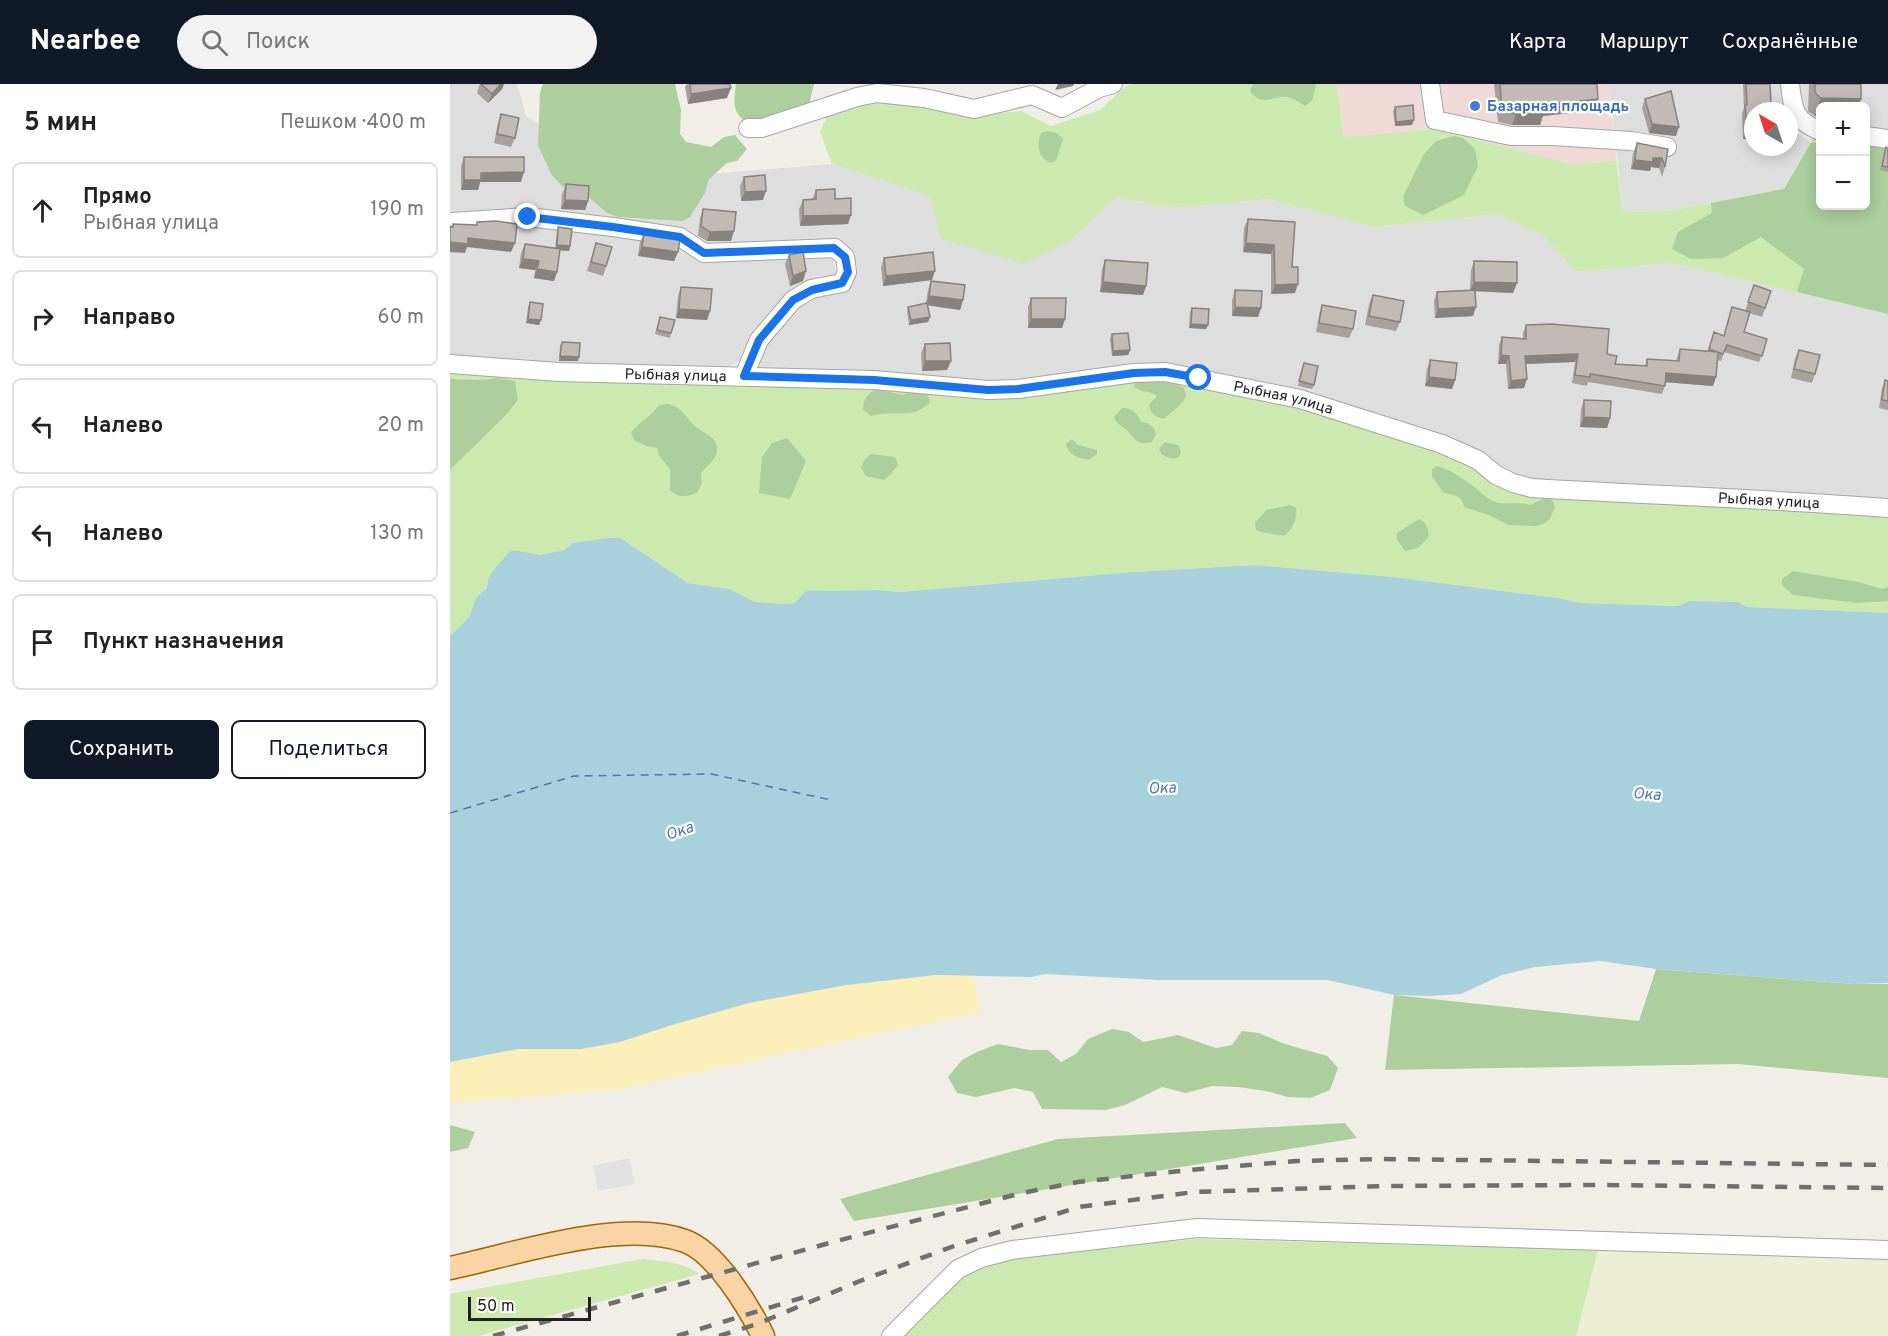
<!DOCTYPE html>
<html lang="ru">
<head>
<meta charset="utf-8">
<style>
	:root { --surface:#fff; --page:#f2f2f2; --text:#222; --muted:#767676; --line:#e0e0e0; --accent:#111827 }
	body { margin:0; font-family:Overpass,sans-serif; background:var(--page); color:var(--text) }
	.controls { position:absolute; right:18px; top:18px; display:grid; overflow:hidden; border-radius:9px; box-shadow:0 3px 15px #0003 }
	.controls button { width:54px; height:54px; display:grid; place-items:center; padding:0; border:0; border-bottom:2px solid var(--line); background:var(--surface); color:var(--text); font:30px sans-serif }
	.compass { position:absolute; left:1294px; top:18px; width:54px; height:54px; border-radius:50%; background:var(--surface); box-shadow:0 3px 15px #0003; rotate:321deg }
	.scale { position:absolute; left:18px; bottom:15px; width:123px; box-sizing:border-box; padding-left:6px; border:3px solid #212121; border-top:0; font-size:16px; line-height:21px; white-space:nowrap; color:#212121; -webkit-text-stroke:4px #fff; paint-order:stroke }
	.stop { position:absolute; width:18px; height:18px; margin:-14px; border:4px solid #1a73e8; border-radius:50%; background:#fff }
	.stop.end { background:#1a73e8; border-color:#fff; box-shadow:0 2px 6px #0008 }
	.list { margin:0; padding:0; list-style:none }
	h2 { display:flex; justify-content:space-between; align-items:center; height:78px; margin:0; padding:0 24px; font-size:26px }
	h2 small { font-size:20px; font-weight:400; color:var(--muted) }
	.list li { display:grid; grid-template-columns:39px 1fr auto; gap:18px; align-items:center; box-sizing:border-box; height:96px; margin:0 12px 12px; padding:0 12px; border:2px solid var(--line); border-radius:9px }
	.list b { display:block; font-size:22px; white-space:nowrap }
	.list p { margin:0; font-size:20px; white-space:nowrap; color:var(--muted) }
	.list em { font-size:20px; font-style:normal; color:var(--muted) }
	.actions { display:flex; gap:12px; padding:18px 24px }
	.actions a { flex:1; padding:14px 0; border:2px solid var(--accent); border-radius:9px; text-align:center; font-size:21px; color:var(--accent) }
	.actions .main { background:var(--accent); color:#fff }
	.icon { flex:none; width:33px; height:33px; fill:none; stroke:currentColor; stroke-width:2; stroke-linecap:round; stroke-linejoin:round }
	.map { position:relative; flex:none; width:1438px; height:1252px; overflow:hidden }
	header { display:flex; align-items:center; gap:36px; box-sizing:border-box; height:84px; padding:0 30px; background:var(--accent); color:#fff }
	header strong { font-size:28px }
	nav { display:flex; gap:33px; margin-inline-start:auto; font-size:21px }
	.search { width:420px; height:54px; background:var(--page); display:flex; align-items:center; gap:15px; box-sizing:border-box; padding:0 21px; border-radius:33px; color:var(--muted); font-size:22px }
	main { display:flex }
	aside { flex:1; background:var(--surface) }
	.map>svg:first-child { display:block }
</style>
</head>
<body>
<header>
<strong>Nearbee</strong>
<div class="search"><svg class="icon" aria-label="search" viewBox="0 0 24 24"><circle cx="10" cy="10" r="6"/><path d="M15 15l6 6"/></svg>Поиск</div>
<nav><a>Карта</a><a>Маршрут</a><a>Сохранённые</a></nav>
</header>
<main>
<aside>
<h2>5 мин<small>Пешком · 400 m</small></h2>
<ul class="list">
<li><svg class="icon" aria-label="ahead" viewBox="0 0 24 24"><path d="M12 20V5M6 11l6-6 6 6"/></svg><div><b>Прямо</b><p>Рыбная улица</p></div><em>190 m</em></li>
<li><svg class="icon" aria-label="right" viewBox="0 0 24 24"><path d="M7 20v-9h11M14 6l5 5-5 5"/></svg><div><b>Направо</b></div><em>60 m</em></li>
<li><svg class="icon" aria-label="left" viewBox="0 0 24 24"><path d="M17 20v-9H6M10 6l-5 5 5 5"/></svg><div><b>Налево</b></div><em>20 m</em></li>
<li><svg class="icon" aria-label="left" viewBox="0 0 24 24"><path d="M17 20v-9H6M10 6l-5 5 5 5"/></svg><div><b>Налево</b></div><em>130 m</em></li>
<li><svg class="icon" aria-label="arrive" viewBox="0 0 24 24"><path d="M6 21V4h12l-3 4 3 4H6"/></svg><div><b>Пункт назначения</b></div></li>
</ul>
<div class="actions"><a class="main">Сохранить</a><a>Поделиться</a></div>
</aside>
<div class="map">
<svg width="1438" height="1252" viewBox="0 0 1438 1252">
	<rect width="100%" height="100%" fill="#f1eee8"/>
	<!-- residential -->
	<path fill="#dfdede" d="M0 0H67L76 32 138 73 233 92 382 80 620 157 664 113 725 124 818 115 923 143 1048 130 1094 152 1126 188 1222 179 1438 230V419L1082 398 564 300 314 289 308 282 307 271 346 220 364 211 402 202 406 192 403 169 391 158 258 166 232 149 0 133Z
		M1159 0H1333L1335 27H1303V63H1339V38L1345 48 1361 59 1334 106 1219 127 1173 128Z
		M1343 0H1438V46L1416 45V22H1370V41L1356 36Z
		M77 138 224 157 253 176 382 168 387 194 353 202 289 277 278 283 264 286 0 274V142Z"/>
	<!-- commercial -->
	<path fill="#f1d9d8" d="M886 0H1159L1166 76 1125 81 983 45 894 53Z"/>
	<!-- farmland -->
	<path fill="#edefd4" d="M1148 1166 1438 1174V1252H1126Z"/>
	<!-- grass -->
	<path fill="#cce9af" d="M683 0H886L894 53 983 45 1125 81 1166 76 1173 128 1219 127 1333 106 1361 59 1369 41H1370V122H1416L1438 230 1222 179 1126 188 1094 152 1048 130 923 143 818 115 725 124 665 113 620 157 574 180 491 155 480 112 382 80 370 48 378 31 425 17 524 31 571 27 601 42 650 26 676 2Z
		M0 274 110 284 534 301 680 284 852 309 1064 395 1438 419V529L1297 523 1288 518 1240 517 1227 522 1132 519 1108 514 944 493 805 481 683 488 450 508 429 506 356 507 345 519 340 520 305 518 279 505 238 499 170 454 123 459 114 466 90 471 70 467 38 495 37 503 27 512 19 533 0 552V386L56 331 68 316 48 294 32 296 0 295Z
		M747 1155 1148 1166 1126 1252H449L512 1191 536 1178 561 1173Z
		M193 1175C211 1177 234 1178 249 1190L28 1252H0V1210Z"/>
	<!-- forest -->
	<path fill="#accf9d" d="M93 0H225L231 26 230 50 236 58 261 63 274 53 285 51 297 65 287 77 277 79 259 95 255 109 240 133 233 137 168 133 157 129 129 105 113 103 101 90 88 61 90 8Z
		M286 0H364L359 20 337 29 296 38C281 27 284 16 286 0Z
		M803 0H865L866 1 862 17 855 22C850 19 843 14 837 13 823 11 812 24 800 7Z
		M598 47 606 49 613 54 606 77 601 79C587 74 587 60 591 49Z
		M1004 52 1013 54 1025 65 1028 82 1014 111 973 131 955 122 953 113 974 70 986 57Z
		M1361 59H1370V122H1416V60L1438 61V230L1347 208 1354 185 1311 153 1273 174 1241 175 1222 165 1228 148 1262 129 1261 119 1334 105Z
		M706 290 734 304 736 311 733 318 714 335C705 333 701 330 699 321L707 312C700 306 691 309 684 303L687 295Z
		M47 294 65 297 68 316 56 331 0 386V295L32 296Z
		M427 305 452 311 468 306 477 309 480 318C463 337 443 325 421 332L413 326C414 315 416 310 427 305Z
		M219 320C233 325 234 331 244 341 250 347 259 350 264 356 273 370 260 380 251 389L252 399 247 409C235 413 229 414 220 406V385L209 372 207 364 196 362 184 356 181 348C190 338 201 332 209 321Z
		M672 324C683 324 687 329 691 338L697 339 703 343 706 350 702 358C687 362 686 356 678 347 672 342 667 341 664 333Z
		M337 354 356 377 340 415 309 409 312 373 322 359Z
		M622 355 628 361 647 366V370L639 376C630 374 618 372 616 360Z
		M715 358 728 361 731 367 729 373 723 375 712 371 709 365Z
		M421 370 445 373 448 381 441 390 434 396 416 392 411 383 415 375Z
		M987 382C1002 386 1012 394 1024 403 1032 409 1033 412 1043 417 1053 422 1068 417 1080 421L1098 413 1103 417 1105 423 1100 435 1093 440 1086 442 1059 441 1039 431 1014 423C1012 411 1004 411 994 409L982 393V385Z
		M840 421 846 424C848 434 842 446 834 452 824 449 814 450 806 446L805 439 816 426Z
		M969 435C978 440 978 444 979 453L968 464 955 467 947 456V449Z
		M1343 487 1409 498 1432 505 1438 503V517L1407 519 1343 511 1332 501V495Z
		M1206 885 1404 900H1438V994L1288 980 935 986 944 911 1189 937Z
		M662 945 679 948 693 958 728 951 766 964 782 961 792 947 809 949 835 960 877 972 888 984 880 1006 860 1014 838 1013 816 1007 788 1003 762 1002 736 1009 712 1003 675 1021 656 1026 592 1025 583 1008 564 1004 526 1013 507 1009 498 993 512 976 527 968 548 960 580 966H598L611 978 626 970 638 955Z
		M895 1039 907 1054 404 1137 390 1115 608 1055Z
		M0 1041 25 1048 18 1064 0 1068Z"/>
	<!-- sand -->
	<path fill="#fdefb9" d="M486 891 523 892 530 928 164 1006 0 1019V978L68 965H131L170 958 222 941 299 919 397 901Z"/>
	<!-- parking -->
	<path fill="#e1e1e1" d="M179 1074 185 1100 148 1107 143 1082Z"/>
	<!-- water -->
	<path fill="#a9d1dd" d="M158 454H170L238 499 279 505 305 518 340 520 345 519 356 507 429 506 450 508 683 488 805 481 944 493 1108 514 1132 519 1227 522 1240 517 1288 518 1297 523 1438 529V899L1404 900 1206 885 1150 877 1085 883 1052 891 1011 910 980 912 944 911 878 896H709L595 890 581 893 486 891 397 901 299 919 222 941 170 958 131 965H68L0 978V552L19 533 27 512 37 504 38 495 43 487 60 467H70L90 471 114 466 123 459Z"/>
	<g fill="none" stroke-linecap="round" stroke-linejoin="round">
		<!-- ferry -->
		<path stroke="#4b7aa7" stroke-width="1.5" stroke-dasharray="8 6" stroke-linecap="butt" d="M0 729 124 692 261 690 381 716"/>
		<!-- minor casing -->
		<g stroke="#a5a5a5" stroke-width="20">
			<g id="minor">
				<path d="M980 0 985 36 1061 52H1103L1181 57 1217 63"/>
				<path d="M1340 0C1343 26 1344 36 1370 47"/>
				<path d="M298 44H312L407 13 427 9 474 14 524 25 582 11 612 24 649 4 663 0"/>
				<path d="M1416 52 1438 55"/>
				<path d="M0 138 78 133 163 143 230 153 254 169 385 164 395 173 397 188 392 199 361 205 343 216 309 256 294 292"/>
				<path id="s1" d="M0 280 109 288 424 296 538 306 568 305 684 289 715 288 850 315 992 360 1028 376 1046 391 1063 399 1082 404C1201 411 1319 415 1438 424"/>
				<path d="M441 1252 508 1185 531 1174 562 1166 747 1144 1438 1166"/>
			</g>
		</g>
		<!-- major casing -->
		<g stroke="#9a6804" stroke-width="25">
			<path id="major" d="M0 1184C67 1170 170 1134 235 1157 266 1168 299 1223 313 1252"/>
		</g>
		<!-- minor -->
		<use href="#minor" stroke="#fff" stroke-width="18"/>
		<!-- major -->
		<use href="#major" stroke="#fad4a4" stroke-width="22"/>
		<!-- rail -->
		<path stroke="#6f6f6f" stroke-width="4.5" stroke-dasharray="12 12" stroke-linecap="butt" d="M43 1252 383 1158 572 1109 628 1098 739 1086 847 1077 930 1075 1438 1081
			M227 1252 361 1211
			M269 1252 307 1240 410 1197 504 1162 629 1123 744 1108 934 1102 1146 1101 1438 1104"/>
	</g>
	<!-- wall -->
	<path fill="#a7a09b" d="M30 0H54L52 5 38 19 27 9Z
		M237 0H280L277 14 238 20 235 3Z
		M1044 0H1141L1144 26 1093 32 1090 41H1062L1048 38Z
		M1293 0H1320L1303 27V55H1293L1292 30 1294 24Z
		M1359 0H1411V15L1408 22H1371V32H1365L1358 27Z
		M1195 15 1226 52 1199 49 1192 24Z
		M945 23 962 41 945 42 943 27Z
		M51 30 65 54 61 63 44 59 48 39Z
		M1187 59 1218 65 1215 83 1212 93 1209 84 1201 83 1200 87 1181 85 1183 69Z
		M1436 63 1438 64V88L1430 86Z
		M14 73 71 98H30L28 106H11V82Z
		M294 93 313 116 291 117 290 102Z
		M116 100 138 117 135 126 111 125 112 110Z
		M366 106 385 115 398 140 350 142 349 125 353 116H362Z
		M253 125 281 157H257L248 152 250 134Z
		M798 135 845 138 842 183 845 209 821 210V170L793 168 794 144Z
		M108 143 120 162 119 167 110 166 107 188 104 197 84 194 85 186 69 184 71 169 75 160 105 164 107 148Z
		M194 149 224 177 188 172 190 158Z
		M146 159 156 182 153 192 137 187Z
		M339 171 353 197 340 202 335 180Z
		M434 174 482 196 433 202 431 183Z
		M655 176 696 202 693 211 650 208 652 185Z
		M1024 177 1063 209 1026 207 1023 232 985 234 984 217 987 208 1020 206 1021 186Z
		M481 197 513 216 510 226 477 221 480 233 478 238 459 241 457 228 458 223 476 220 478 206Z
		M1304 201 1321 207 1312 233 1299 229 1294 248 1317 255 1309 278 1274 268 1271 277 1267 276 1266 293 1263 302 1215 298V302L1212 310 1138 298 1137 302 1122 299 1125 278 1076 280 1074 304 1058 305 1056 280H1048L1049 261 1052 253 1073 255V249L1076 241 1157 270 1165 280 1195 282 1197 275 1226 277 1230 265 1258 267 1264 248 1274 252 1295 227Z
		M231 203 260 227 257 236 226 234 228 212Z
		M785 206 811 224 808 233 782 232V216Z
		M923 211 950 238 946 247 915 241 919 220Z
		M581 214 615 235 612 244H578V223Z
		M80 218 89 241 76 239 78 223Z
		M872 221 903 245 899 254 866 248 869 231Z
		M742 224 758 241 756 245 739 244 740 228Z
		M210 233 221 249 220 254 205 250Z
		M662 250 680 266 678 271 662 272 660 255Z
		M112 258 128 277H109L110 262Z
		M475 260 501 277 497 286 472 287 471 269Z
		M1349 266 1365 290 1362 299 1341 294 1345 275Z
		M980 276 1005 296 1002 305 975 302 977 285Z
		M854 279 864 301 862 305 848 302Z
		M1435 296 1438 297V326L1429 324 1432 304Z
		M1134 316 1160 334 1157 344 1130 343 1131 325Z"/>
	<!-- shaded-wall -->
	<path fill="#88827e" d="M51 0H54L52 5 38 19 42 10Z
		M608 0H624L623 2 605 6Z
		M281 4 277 14 238 20 241 10Z
		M1371 14 1411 15 1408 22H1371V32H1365Z
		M1148 15 1144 26 1093 32 1090 41H1062L1066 30 1093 21Z
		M964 36 962 41 945 42 946 38Z
		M1202 40 1229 43 1226 52 1199 49Z
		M1297 46H1303V55H1293Z
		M1203 74H1212L1209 84 1201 83 1200 87 1181 85 1185 76Z
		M74 88 71 98H30L28 106H11L14 96 31 89Z
		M316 107 313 116 291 117 295 108Z
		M115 116 138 117 135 126 111 125Z
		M401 131 398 140 350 142 353 132Z
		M284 147 281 157H257L260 148Z
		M18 154 65 159 61 168 17 163 15 169 0 168V158Z
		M796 159 824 161 821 170 793 168Z
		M107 161 120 162 119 167 105 166Z
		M192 163 228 168 224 177 188 172Z
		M73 175 89 177 85 186 69 184Z
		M87 185 107 188 104 197 84 194Z
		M356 187 353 197 340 202 343 192Z
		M485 187 482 196 433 202 436 192Z
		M653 198 696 202 693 211 650 208Z
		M1024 198 1067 199 1063 209 1020 207Z
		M848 200 845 209 821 210 825 201Z
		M479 212 513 216 510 226 476 221Z
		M785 223 811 224 808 233 782 232Z
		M1026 223 1023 232 985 234 988 225Z
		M229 225 260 227 257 236 226 234Z
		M480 233 478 238 459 241 461 236Z
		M78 235 91 236 89 241 76 239Z
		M581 235H615L612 244H578Z
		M741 240 758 241 756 245 739 244Z
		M680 266 678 271 662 272 663 267Z
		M1128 270 1125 278 1072 280 1075 272Z
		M1051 271 1059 272 1056 280H1048Z
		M110 272 129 273 128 277H109Z
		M475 277H501L497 286 472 287Z
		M1216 289 1266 293 1263 302 1213 298Z
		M979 293 1005 296 1002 305 975 302Z
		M1077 295 1074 304 1058 305 1061 297Z
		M1134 333 1160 334 1157 344 1130 343Z"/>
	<!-- building -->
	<path fill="#c2bab4" stroke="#88827e" stroke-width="1.5" d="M31 0H51L42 10Z
		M240 0H280L281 4 241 10Z
		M1050 0H1147L1148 15 1093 21 1094 30H1066L1052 27Z
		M1296 0H1320L1321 19H1323V27H1303V46H1297L1295 21H1297Z
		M1365 0H1411V15L1371 14 1365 9Z
		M1221 7 1229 43 1202 40 1195 15Z
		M963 21 964 36 946 38 945 23Z
		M51 30 69 34 65 54 47 50Z
		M1187 59 1218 65 1215 83 1212 74H1203V78L1185 76Z
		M1436 63 1438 64V83L1432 82Z
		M14 73H74V88L31 89V96H14Z
		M315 91 316 107 295 108 294 93Z
		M116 100 139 102 138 117 115 116Z
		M385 105V115L401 114V131L353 132V116L366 115V106Z
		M253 125 286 128 284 147 260 148 251 142Z
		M798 135 845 138 842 183H848V200L825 201 824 161 796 159Z
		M46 137 67 140 65 159 18 154V160L0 158V142L3 143V140L27 141V138Z
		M108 143 122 145 120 162 107 161Z
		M194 149 230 155 228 168 192 163Z
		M146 159 162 163 156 182 141 178Z
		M75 160 110 165 107 188 87 185 89 177 73 175Z
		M353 168 356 187 343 192 339 171Z
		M483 168 485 187 436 192 434 174Z
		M655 176 698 179 696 202 653 198Z
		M1024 177 1067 178V199L1024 198Z
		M481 197 515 201 513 216 479 212Z
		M1304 201 1321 207 1315 224 1298 218Z
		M231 203 262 205 260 227 229 225Z
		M785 206 812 207 811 224 785 223Z
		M1025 206 1026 223 988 225 987 208Z
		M923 211 954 217 950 238 919 232Z
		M581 214H616L615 235H581Z
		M80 218 93 220 91 236 78 235Z
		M477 219 480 233 461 236 458 223Z
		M872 221 906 227 903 245 869 239Z
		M1282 223 1300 228 1294 248 1317 255 1312 272 1277 261 1273 270 1259 265 1264 248 1274 252Z
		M742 224 759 225 758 241 741 240Z
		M210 233 225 236 221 249 207 246Z
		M1101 240 1159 245 1157 270 1167 272 1165 280 1197 282V275L1229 277 1230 265 1268 268 1266 293 1216 289 1215 302 1140 290V293L1125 291 1128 270 1075 272 1077 295 1061 297 1059 272 1051 271 1052 253 1076 255V241Z
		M678 249 680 266 663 267 662 250Z
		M112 258 130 259 129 273 110 272Z
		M500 259 501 277H475V260Z
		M1349 266 1370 271 1365 290 1344 285Z
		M980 276 1007 279 1005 296 979 293Z
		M854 279 868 282 864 301 849 297Z
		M1435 296 1438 297V317L1432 316Z
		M1134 316 1161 317 1160 334 1134 333Z"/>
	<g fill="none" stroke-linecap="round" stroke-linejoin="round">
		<!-- route -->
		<path stroke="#1a73e8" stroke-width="8" d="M78 133 163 143 230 153 254 169 384 164 395 173 398 188 392 199 362 206 343 216 309 256 294 292 424 296 538 306 568 305 684 289 715 288 749 294"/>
	</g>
	<!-- markers -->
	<circle fill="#3f7fe0" stroke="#fff" stroke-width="2" cx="1025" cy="22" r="6"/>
	<g text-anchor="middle" stroke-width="4.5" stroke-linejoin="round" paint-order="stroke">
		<!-- shop labels -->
		<g font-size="15" font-weight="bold" fill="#366cbe" stroke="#fff" text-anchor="start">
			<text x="1037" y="27">Базарная площадь</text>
		</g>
		<!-- street labels -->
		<g font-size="15" fill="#212121" stroke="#fff">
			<text dy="5" stroke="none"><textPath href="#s1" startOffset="226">Рыбная улица</textPath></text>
			<text dy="5" stroke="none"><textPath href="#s1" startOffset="838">Рыбная улица</textPath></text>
			<text dy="5" stroke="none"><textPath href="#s1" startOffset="1342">Рыбная улица</textPath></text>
		</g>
		<!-- water labels -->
		<g font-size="16" font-style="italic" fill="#4b7aa7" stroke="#fff">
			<text transform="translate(712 703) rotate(-2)" y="6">Ока</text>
			<text transform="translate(1197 709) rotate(4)" y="6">Ока</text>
			<text transform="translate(229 746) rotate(-19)" y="6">Ока</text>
		</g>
	</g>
</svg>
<div class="controls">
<button>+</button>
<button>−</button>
</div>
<svg class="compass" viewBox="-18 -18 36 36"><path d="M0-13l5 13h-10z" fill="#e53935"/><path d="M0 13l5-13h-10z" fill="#767676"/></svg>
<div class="scale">50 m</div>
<div class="stop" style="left:749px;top:294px"></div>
<div class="stop end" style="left:78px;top:133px"></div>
</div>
</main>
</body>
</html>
